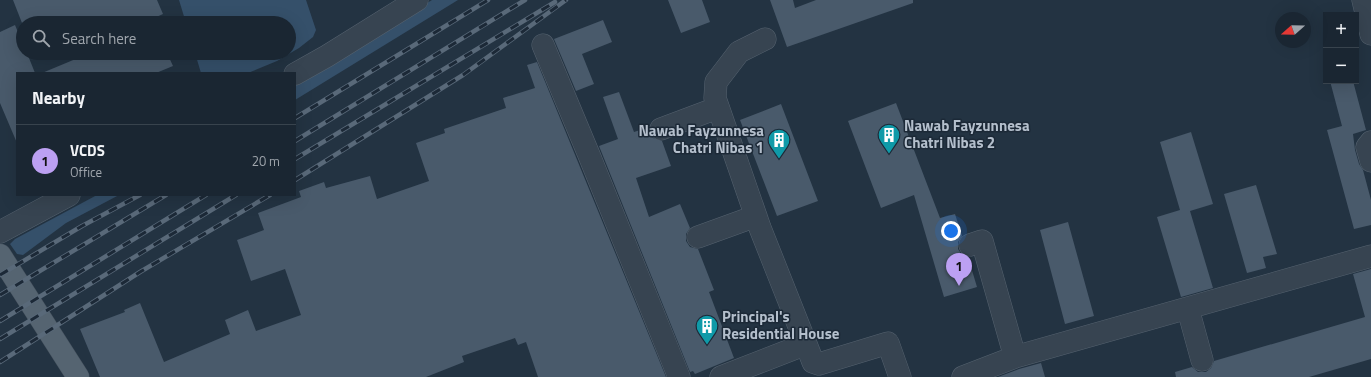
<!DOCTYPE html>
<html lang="en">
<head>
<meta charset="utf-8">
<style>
	:root { --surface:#1a2632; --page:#232e3a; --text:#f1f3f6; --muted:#9fa5ac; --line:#38434d; --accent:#bca0f2 }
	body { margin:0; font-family:"Titillium Web",sans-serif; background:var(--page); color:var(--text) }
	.controls { position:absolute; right:12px; top:12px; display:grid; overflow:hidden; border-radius:0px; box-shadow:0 4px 16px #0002 }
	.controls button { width:36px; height:36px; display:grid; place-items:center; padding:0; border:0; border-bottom:1px solid var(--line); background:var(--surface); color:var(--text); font:20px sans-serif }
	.compass { position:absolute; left:1275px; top:12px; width:36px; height:36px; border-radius:50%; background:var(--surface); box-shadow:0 4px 16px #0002; rotate:250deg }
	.you { position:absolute; left:951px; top:231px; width:14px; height:14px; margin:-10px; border:3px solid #fff; border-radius:50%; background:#1a73e8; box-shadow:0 0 0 6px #1a73e833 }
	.badge { display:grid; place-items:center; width:26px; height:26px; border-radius:50%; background:var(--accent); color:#111; font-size:13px; font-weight:700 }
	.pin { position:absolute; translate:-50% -33px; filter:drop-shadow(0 1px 2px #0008) }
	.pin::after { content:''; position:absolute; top:21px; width:14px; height:12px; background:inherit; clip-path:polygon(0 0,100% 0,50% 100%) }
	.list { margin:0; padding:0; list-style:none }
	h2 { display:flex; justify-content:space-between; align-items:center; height:52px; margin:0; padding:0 16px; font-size:17px }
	h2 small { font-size:13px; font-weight:400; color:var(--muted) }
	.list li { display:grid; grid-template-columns:26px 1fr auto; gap:12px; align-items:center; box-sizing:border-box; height:72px; padding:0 16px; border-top:1px solid var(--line) }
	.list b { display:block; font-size:15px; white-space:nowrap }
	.list p { margin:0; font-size:13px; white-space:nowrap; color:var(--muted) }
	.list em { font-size:13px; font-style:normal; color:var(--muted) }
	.icon { flex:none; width:22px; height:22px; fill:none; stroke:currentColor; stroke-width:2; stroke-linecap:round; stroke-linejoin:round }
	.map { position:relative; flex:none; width:1371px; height:377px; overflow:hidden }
	.search { position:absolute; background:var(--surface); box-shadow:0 4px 16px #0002; left:16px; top:16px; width:280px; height:44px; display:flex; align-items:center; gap:10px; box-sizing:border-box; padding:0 14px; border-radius:22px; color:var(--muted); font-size:15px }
	.panel { position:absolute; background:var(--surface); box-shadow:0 4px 16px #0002; left:16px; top:72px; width:280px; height:124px; border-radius:0px }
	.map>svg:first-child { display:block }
</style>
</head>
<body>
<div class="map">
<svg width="1371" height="377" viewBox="0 0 1371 377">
	<rect width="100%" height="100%" fill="#233342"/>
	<!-- water -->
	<path fill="#35506a" d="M179 0H306L316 30 313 37 299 48 277 61 248 73H201L195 53H289V23H186Z
		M432 0H458L295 100V84Z
		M97 195H119L66 223 23 255 17 254 10 244 15 239Z"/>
	<!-- building -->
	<path fill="#495a6b" d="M13 0H157L163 14 143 23H22Z
		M668 0H702L710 22 681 33Z
		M770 0H793L795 8 816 0H913V3L787 47Z
		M603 20 612 42 582 54 594 84 576 91 554 39Z
		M15 25 23 44V53H27L35 73H17V143L0 103V32Z
		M90 53H167L173 66 156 73H42Z
		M537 62 666 377H538L526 342 518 345 515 338 462 356 464 362 426 377H100L80 329 125 312 124 310 140 303 164 362 230 334 225 320 248 310 256 331 301 315 285 269 251 281 237 240 264 230 258 213 301 197 299 191 324 182 326 188 370 176 377 199 429 181 416 143 445 133 444 129 506 108 503 98 535 88 527 65Z
		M1330 81H1353L1366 130 1353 134 1355 150 1359 164 1363 170 1371 200V225L1354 229 1327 130 1342 126Z
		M619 92 634 132 649 127V133L653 138 662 141 671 166 636 178 649 217 680 204 690 228 686 234V241L690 247 698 249 714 290 709 292 734 358 695 374 693 371 690 372 599 146 618 139 603 97Z
		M896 103 940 218 955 214 962 236 958 242V249L962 255 968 257 977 287 944 297 914 195 881 208 848 121Z
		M781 104 818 201 777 216 740 120Z
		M1191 132 1213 204 1190 211 1213 288 1181 297 1157 217 1180 210 1160 142Z
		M1256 185 1277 254 1263 257 1266 268 1247 273 1224 194Z
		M1068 222 1094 316 1065 324 1040 230Z
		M1371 269V359L1309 377H1176L1175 372 1192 367 1198 372H1206L1211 368 1214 361 1365 317 1353 274Z
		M1041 363 1045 377H998L1019 369Z"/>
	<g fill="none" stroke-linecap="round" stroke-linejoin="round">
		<!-- minor casing -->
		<g stroke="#55626f" stroke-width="23">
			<path id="minor" d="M1363 0 1371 34
				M765 39 739 52 716 82 715 98 760 228 806 344 813 362 819 364 888 343 900 377
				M543 45 589 155 679 377
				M295 74 327 56 417 0
				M661 129 717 108
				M1371 142 1367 147 1371 161
				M0 232 69 195
				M698 237 756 216
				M970 245 982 241 1015 357
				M1188 309 1202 360
				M721 377 806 344
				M963 377 1015 357 1371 256"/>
		</g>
		<!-- major casing -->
		<g stroke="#44505d" stroke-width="23">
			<path id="major" d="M0 255 78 377"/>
		</g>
		<!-- minor -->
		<use href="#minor" stroke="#374451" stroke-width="22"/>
		<!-- major -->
		<use href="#major" stroke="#556471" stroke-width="22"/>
		<!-- rail casing -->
		<g stroke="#596979" stroke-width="4.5">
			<path id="rail" d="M295 118 488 0
				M295 141 525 0
				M295 159 555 2
				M295 180 463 75 566 0
				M0 275 82 226 140 195
				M0 295 166 195
				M0 321 206 195
				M0 339 236 195
				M0 362 140 272 270 195"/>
		</g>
		<!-- rail -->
		<use href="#rail" stroke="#1c2937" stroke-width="3" stroke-dasharray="9" stroke-linecap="butt"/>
	</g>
	<!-- icons -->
	<defs>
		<g id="building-pin" transform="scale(1.15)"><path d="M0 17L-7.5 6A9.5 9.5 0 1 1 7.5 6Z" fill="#0f9aa8" stroke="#1c2937"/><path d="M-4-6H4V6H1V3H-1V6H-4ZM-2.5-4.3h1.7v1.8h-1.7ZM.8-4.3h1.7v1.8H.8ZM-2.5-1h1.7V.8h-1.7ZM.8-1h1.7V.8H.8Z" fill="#fff"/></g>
	</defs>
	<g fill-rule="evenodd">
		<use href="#building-pin" x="889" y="135"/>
		<use href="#building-pin" x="779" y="140"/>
		<use href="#building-pin" x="707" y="326"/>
	</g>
	<g text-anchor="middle" stroke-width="3" stroke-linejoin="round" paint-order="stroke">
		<!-- poi labels -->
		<g font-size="15" font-weight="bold" fill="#b4bfcc" stroke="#1c2937" text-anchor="start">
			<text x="904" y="131">Nawab Fayzunnesa<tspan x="904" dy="17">Chatri Nibas 2</tspan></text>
			<text x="764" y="136" text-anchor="end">Nawab Fayzunnesa<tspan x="764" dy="17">Chatri Nibas 1</tspan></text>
			<text x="722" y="322">Principal's<tspan x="722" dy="17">Residential House</tspan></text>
		</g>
	</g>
</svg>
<div class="controls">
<button>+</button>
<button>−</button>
</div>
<svg class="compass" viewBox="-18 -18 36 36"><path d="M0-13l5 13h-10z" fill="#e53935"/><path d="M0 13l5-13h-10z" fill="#9fa5ac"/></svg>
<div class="you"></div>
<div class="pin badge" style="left:959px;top:286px">1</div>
<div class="search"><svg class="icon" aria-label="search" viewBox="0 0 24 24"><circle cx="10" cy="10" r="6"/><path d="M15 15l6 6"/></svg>Search here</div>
<section class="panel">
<h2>Nearby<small></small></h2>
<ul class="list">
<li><span class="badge">1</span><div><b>VCDS</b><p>Office</p></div><em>20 m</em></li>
</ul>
</section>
</div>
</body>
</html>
